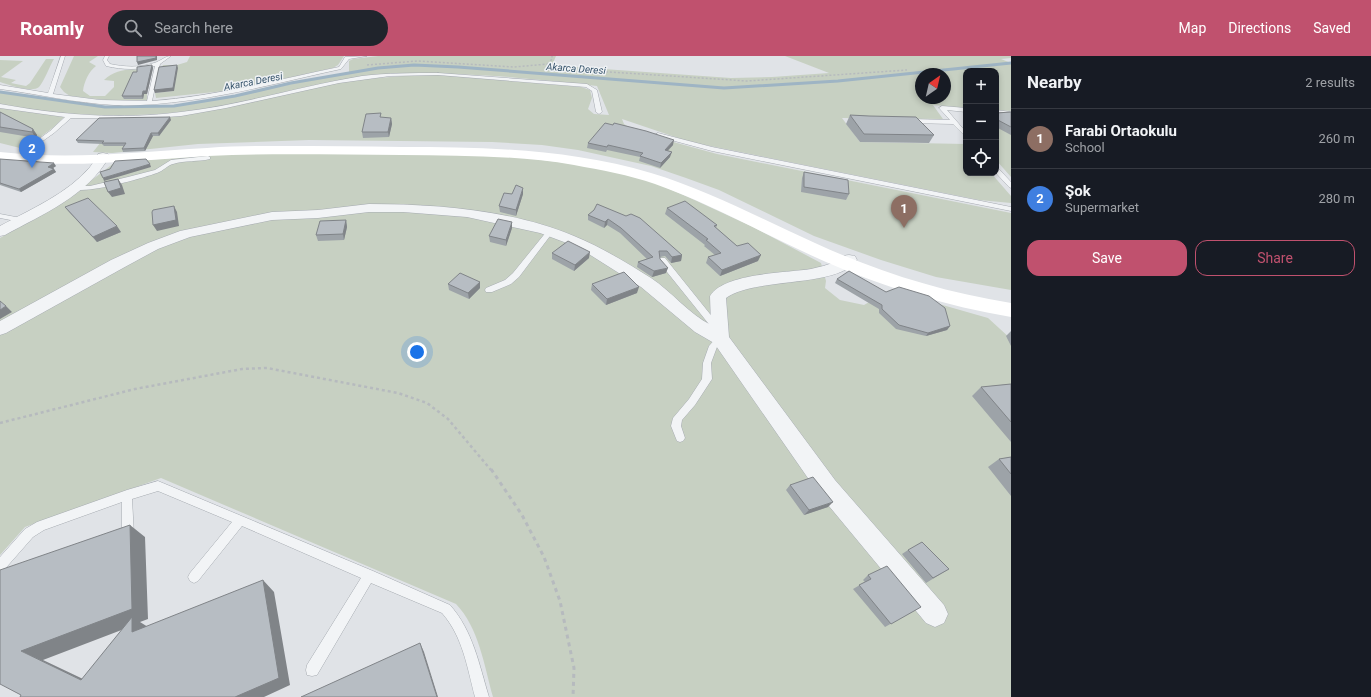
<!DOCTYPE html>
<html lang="en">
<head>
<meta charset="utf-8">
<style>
	:root { --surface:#171b24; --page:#20242c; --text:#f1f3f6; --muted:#9ea1a6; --line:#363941; --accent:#c0516e }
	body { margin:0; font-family:Roboto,sans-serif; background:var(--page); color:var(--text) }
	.controls { position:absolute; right:12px; top:12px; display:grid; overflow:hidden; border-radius:8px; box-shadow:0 2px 6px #0003 }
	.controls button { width:36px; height:36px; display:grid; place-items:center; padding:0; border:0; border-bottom:1px solid var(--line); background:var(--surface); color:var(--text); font:20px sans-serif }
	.compass { position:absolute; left:915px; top:12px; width:36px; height:36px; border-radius:50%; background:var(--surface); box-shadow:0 2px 6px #0003; rotate:34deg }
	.you { position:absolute; left:417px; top:296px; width:14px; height:14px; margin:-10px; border:3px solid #fff; border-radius:50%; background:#1a73e8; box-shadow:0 0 0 6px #1a73e833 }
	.badge { display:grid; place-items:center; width:26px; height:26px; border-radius:50%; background:var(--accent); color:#fff; font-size:13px; font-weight:700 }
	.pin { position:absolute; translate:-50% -33px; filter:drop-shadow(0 1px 2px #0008) }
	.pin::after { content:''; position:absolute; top:21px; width:14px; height:12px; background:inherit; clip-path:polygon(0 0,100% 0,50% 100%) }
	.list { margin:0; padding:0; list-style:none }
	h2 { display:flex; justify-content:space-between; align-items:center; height:52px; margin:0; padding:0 16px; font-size:17px }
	h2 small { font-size:13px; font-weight:400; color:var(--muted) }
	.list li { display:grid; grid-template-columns:26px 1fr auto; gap:12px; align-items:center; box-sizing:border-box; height:60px; padding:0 16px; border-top:1px solid var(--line) }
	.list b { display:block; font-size:15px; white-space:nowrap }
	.list p { margin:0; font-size:13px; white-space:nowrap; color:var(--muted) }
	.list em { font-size:13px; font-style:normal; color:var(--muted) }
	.actions { display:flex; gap:8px; padding:12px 16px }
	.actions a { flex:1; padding:9px 0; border:1px solid var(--accent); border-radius:12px; text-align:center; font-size:14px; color:var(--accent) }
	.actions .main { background:var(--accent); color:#fff }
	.icon { flex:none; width:22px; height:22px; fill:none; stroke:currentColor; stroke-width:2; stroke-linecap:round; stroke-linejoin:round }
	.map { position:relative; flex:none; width:1011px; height:641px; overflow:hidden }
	header { display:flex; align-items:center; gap:24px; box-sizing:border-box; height:56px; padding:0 20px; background:var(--accent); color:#fff }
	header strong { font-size:19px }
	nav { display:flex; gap:22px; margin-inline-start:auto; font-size:14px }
	.search { width:280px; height:36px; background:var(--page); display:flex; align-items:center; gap:10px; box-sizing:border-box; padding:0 14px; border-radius:22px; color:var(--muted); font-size:15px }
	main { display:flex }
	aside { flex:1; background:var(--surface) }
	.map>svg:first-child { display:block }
</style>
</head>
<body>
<header>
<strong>Roamly</strong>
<div class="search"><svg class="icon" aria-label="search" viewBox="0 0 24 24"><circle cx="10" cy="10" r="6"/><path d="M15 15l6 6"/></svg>Search here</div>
<nav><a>Map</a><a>Directions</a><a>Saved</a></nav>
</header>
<main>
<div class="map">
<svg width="1011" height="641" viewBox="0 0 1011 641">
	<rect width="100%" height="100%" fill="#e0e3e7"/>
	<!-- green -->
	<path fill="#c7d0c2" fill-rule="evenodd" d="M74 0H98L89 6 96 10C89 15 84 26 83 35L90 40H105L114 31V25L104 24C117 12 135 12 151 16L153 17 134 19 145 37H147V44L115 45 70 40 64 36 60 31Z
		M190 0H344L338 9 333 12 234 34 156 42 155 37 174 35 161 14 163 9H177L187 6Z
		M378 0H556L553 7 575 11 731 22 772 21 829 17 785 0H1011V2L1001 3 1011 7V55L996 54V15H966V52L933 49 943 63 842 62 860 86 966 88V117H991L1011 140V147L979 144 690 86 622 63 624 68 637 76 717 98 1011 157V234L936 221 881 204 814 180 719 134 686 122 651 110 578 94 542 89 492 86 309 84 198 88 112 97 93 96 120 62 180 59 337 27 365 23 415 19H439L581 31 590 34 592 42 588 53 594 58 609 59 597 30C520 21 442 13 365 21 315 26 266 42 217 51 145 63 71 62 0 48V36L105 51 174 50 235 40 349 16V5L353 3ZM921 18H945V42H921Z
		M46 3H54C50 9 44 26 39 31 32 37 9 29 0 26V4L23 5 1 21 16 24 11 27 26 30 30 27Z
		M0 52 64 61 54 71 24 93 0 87Z
		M996 59 1011 60V121L996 104Z
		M218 98H494L591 110 651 125 688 141 753 171 821 207 826 225 825 232 840 244 864 249 890 234 988 262 1011 283V641H493C484 609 479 572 456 548L161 422 25 471 0 499V182L71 140 114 107Z"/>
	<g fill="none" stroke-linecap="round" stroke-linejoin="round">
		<!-- stream -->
		<path stroke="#9eb4c4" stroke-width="3" d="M0 36 105 51 174 50 235 40 291 27 378 12 414 9 458 11 724 32 838 25 1011 7"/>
		<!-- service casing -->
		<g stroke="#a6abb1" stroke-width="1">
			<path id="service" d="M61 0H65L53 38 100 44 147 45 155 10C139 14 123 14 106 10L103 4 105 0H109L107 4 110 8C124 11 140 12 154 7 161 5 165 0 171 0L160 8 152 45C215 40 277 24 339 11L345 1 367 0 349 3 341 13C267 29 191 51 114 49 76 47 38 38 0 33V29L48 37Z
				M438 17 587 28 597 34 602 56 599 58 596 56 592 35 586 31 438 19 390 20 339 27 226 52 181 60 136 63 71 62 54 77 23 99 20 97 21 96 50 75 65 61 0 52V48C60 59 121 64 181 56 242 49 301 30 362 20 387 17 413 17 438 17Z
				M942 50 966 52V56L947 54 966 76V81L953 68 910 67 907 65 910 63 950 64 939 52Z
				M996 54 1011 56V60L996 58Z
				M658 77 712 91 1011 151V155L712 95 656 80 655 79Z
				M208 100 210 101V103C198 106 185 104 173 108 168 109 163 115 157 117 143 122 81 140 71 132L74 130H90L128 121 155 114 171 104Z
				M996 111 998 112 1011 126V132L1009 131 996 117Z
				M0 158 21 162 24 164 21 166 0 162Z
				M549 174 553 176 519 221 511 228 492 236H486L485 234 486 232 505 224 513 217 547 175Z
				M659 202H665L714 263 724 282 717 291 711 307 712 323 695 349 682 364 681 370 685 382 683 385 680 386 677 385 671 370 673 362 689 343 702 323 703 307 709 290 716 282 708 267 659 206Z
				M158 425 373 515 450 549C473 575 479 608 489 641H475C467 611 463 581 442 557L371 527 317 619 312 620 307 619 306 614 307 609 361 522 242 470 198 525 194 527 190 525 188 521 190 517 232 466 158 435 132 443 134 479 132 483 128 484 124 483 122 479V446L44 474 33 481 4 514 0 516V501L25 473 37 466 127 434Z"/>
		</g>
		<!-- minor casing -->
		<g stroke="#a6abb1" stroke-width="1">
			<path id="minor" d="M103 97 108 98 109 101C87 140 43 158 5 179L0 180V170C31 153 67 138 90 111 93 107 96 102 98 98Z
				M369 148C436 148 512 154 574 180 601 191 627 207 651 222 672 236 689 258 711 269L710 240C724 217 786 217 811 213 819 211 828 209 835 206 839 204 843 199 849 199 850 199 854 200 855 200L857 204C839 232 754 221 726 242L729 281 835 424 944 549 948 558 944 567 935 571 926 567 819 438 714 287 695 276 641 231 584 195 564 186 540 177 467 161 403 156H369L318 162 272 164 190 181 158 193 123 212 6 277 0 279V265L111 204 148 187 180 175 272 156 318 154Z"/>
		</g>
		<!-- path-far2 -->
		<path stroke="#b6babe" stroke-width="1.5" stroke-dasharray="2 2" stroke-linecap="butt" d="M548 8 552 3V0
			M367 9 417 5 514 11 548 8 579 14 747 25 907 14"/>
		<!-- path-far1 -->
		<path stroke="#b6babe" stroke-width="2.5" stroke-dasharray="3 3" stroke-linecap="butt" d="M0 367 135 333 242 313 267 312 398 337 427 347 448 363 491 414"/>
		<!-- path -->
		<path stroke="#b6babe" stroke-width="3" stroke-dasharray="4 4" stroke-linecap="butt" d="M491 413 522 459 544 501 560 545 574 612 573 641"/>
		<!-- service -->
		<use href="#service" fill="#f2f4f6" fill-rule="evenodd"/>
		<!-- minor -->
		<use href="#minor" fill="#f2f4f6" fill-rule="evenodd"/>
		<!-- secondary -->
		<path fill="#fff" fill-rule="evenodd" d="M281 90C321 90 362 90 402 91 486 91 570 93 651 117 708 134 761 163 815 187 878 216 943 236 1011 247V261C947 250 886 232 826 206 769 181 714 149 655 128 629 119 601 114 574 109 517 99 460 100 402 99 337 99 273 97 208 100 138 104 71 113 0 104V96C70 104 138 96 207 92 232 90 256 90 281 90Z"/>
	</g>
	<!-- wall -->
	<path fill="#9da3a8" d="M152 9 153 12 147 38H144L143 43H124L122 40 137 16Z
		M0 56 33 73 37 79 36 82 0 76Z
		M1011 56V79L996 71V57Z
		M850 59 869 60 934 79 929 87 860 86 846 68Z
		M382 62H391L392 68 389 81 363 82 362 76Z
		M171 64 159 80H153L145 95 123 96 122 93 124 90H104L102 88 78 87 76 84Z
		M588 87 673 89 668 95 670 101 660 112 639 105 640 101 607 94 606 96 587 92Z
		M0 103 56 110 53 112 54 113 56 116 21 136 0 129Z
		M804 116 849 138 846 144 801 136 802 122Z
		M512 138H523L516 160 500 156 499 150Z
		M65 151 121 176 97 186 69 156Z
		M667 152 717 169 716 172 737 190 758 205 720 220 706 207 708 201 715 199 704 190 705 189 665 158Z
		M594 154 682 199 681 205 671 207 665 200 660 201V203L666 217 652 221 637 211 638 206 647 203 620 177 607 169 604 172 588 164V159Z
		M346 164 347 171 344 184 318 185 316 179Z
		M512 172 506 190 490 186 489 180Z
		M552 197 589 202 574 215 552 203Z
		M837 223 886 236 950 270 947 274 926 280 896 273 879 257V253L835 227Z
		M448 228 480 232 469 243 449 234Z
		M592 228 637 237 606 249 591 234Z
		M1011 275V290L1006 280Z
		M1011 328V386L972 340 981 331Z
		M1011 401V440L988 411 999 403Z
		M790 429 828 451 804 459 786 434Z
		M908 494 949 513 926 527 902 498Z
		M868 519 921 551 885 571 853 533 865 526 863 524Z"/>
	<!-- shaded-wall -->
	<path fill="#808488" d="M156 0H157V4L138 9 137 6Z
		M152 9 153 12 147 38H144L143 43 142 40Z
		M177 9 178 12 174 35 155 37 154 34Z
		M170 61 171 64 159 80 158 77Z
		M391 62 392 68 389 81 388 76Z
		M33 73 37 79 36 82 32 76Z
		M151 77 153 80 145 95 144 92Z
		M674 84 673 89 663 99 665 94Z
		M672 96 670 101 660 112 661 107Z
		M54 107 56 110 50 114 48 111Z
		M150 108 151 111 104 125 103 122Z
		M54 113 56 116 21 136 19 133Z
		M118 123 122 129 125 138 112 141 108 136Z
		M523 132V138L516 160V154Z
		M174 150 177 156 179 170 157 175 153 169Z
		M608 163 607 169 604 172 605 166Z
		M346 164 347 171 344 184 343 178Z
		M512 166V172L506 190V184Z
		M117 170 121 176 97 186 93 181Z
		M590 196 589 202 574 215 575 209Z
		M682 199 681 205 671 207 672 201Z
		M761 199 758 205 720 220 722 214Z
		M668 212 666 217 652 221 654 215Z
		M480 226V232L469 243 468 237Z
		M639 231 637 237 606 249 607 243Z
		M6 250 12 256 0 263V254Z
		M950 270 947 274 926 280 928 277Z
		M833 446 828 451 804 459 809 454Z
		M130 469 145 481 148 563 140 566 148 571 132 576V570L43 604 102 632 81 624 21 595Z
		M263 524 274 536 290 629 264 641H235Z
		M420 587 424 596 438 641H437Z"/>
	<!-- building -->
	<path fill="#b7bdc3" stroke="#808488" d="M137 0H156V2L137 6Z
		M152 9 146 35H143L142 40H122L133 16H137V11Z
		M177 9 173 32 154 34 159 11Z
		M0 56 33 73 32 76 0 71Z
		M1011 56V71L996 63V57Z
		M381 57 380 61 391 62 388 76H362L366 58Z
		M850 59 869 60 916 61 934 79 864 78Z
		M170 61 158 77H151L144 92 122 93 126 87H102L104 85 76 84 99 62Z
		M605 67 613 69 614 67 646 75 674 84 665 94 672 96 661 107 640 100 643 97 608 89 607 91 588 87Z
		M0 103 54 107 48 111 54 113 19 133 0 127Z
		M146 103 150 108 103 122 100 116 110 113 115 105Z
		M804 116 848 124 849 138 804 131Z
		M118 123 121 132 108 136 104 126Z
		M516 129 523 132 516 154 499 150 504 137 512 138Z
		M88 142 117 170 93 181 65 151Z
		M685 145 717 169 714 170 737 190 748 187 761 199 722 214 708 201 721 197 706 184 708 183 667 152Z
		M597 148 626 160 631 158 640 162 682 199 672 201 667 195H659L660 203 668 212 654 215 638 206 653 201 621 172 608 163 605 166 588 159 594 154Z
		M174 150 176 164 153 169 152 156 153 154Z
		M498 163 512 166 506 184 489 180Z
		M346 164 343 178 316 179 320 165Z
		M568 185 590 196 575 209 552 197Z
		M849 215 886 236 899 231 929 240 945 252 950 270 928 277 899 269 882 253V249L837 223Z
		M624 216 639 231 607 243 592 228Z
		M460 217 480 226 468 237 448 228Z
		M0 245 6 250 0 254Z
		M1011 328V366L981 331Z
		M1011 401V418L999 403Z
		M813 421 833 446 809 454 790 429Z
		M130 469 132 553 21 595 81 624 132 561V576L263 524 279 622 235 641H20L21 639 0 628V514Z
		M922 486 949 513 933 522 908 494Z
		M887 510 921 551 891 568 859 529 871 523 868 519Z
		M420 587 437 641H301Z"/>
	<g text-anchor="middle" stroke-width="3" stroke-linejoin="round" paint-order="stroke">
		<!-- far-water labels -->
		<g font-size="10" font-style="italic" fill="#38556c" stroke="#eff2f5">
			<text transform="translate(576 12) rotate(4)" y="4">Akarca Deresi</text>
			<text transform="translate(253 25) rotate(-11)" y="4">Akarca Deresi</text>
		</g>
	</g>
</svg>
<div class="controls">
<button>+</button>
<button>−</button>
<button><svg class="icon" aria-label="locate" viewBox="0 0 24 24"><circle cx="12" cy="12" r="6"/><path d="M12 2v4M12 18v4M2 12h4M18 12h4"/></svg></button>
</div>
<svg class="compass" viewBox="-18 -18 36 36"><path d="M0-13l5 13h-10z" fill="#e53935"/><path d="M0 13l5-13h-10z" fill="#9ea1a6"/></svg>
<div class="you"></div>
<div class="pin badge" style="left:904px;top:172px;background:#8d6e63">1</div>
<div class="pin badge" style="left:32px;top:112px;background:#3f7fe0">2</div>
</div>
<aside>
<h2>Nearby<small>2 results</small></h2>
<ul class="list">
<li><span class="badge" style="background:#8d6e63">1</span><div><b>Farabi Ortaokulu</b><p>School</p></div><em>260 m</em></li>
<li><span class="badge" style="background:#3f7fe0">2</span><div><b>Şok</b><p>Supermarket</p></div><em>280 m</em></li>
</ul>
<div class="actions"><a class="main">Save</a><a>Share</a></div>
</aside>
</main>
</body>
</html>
